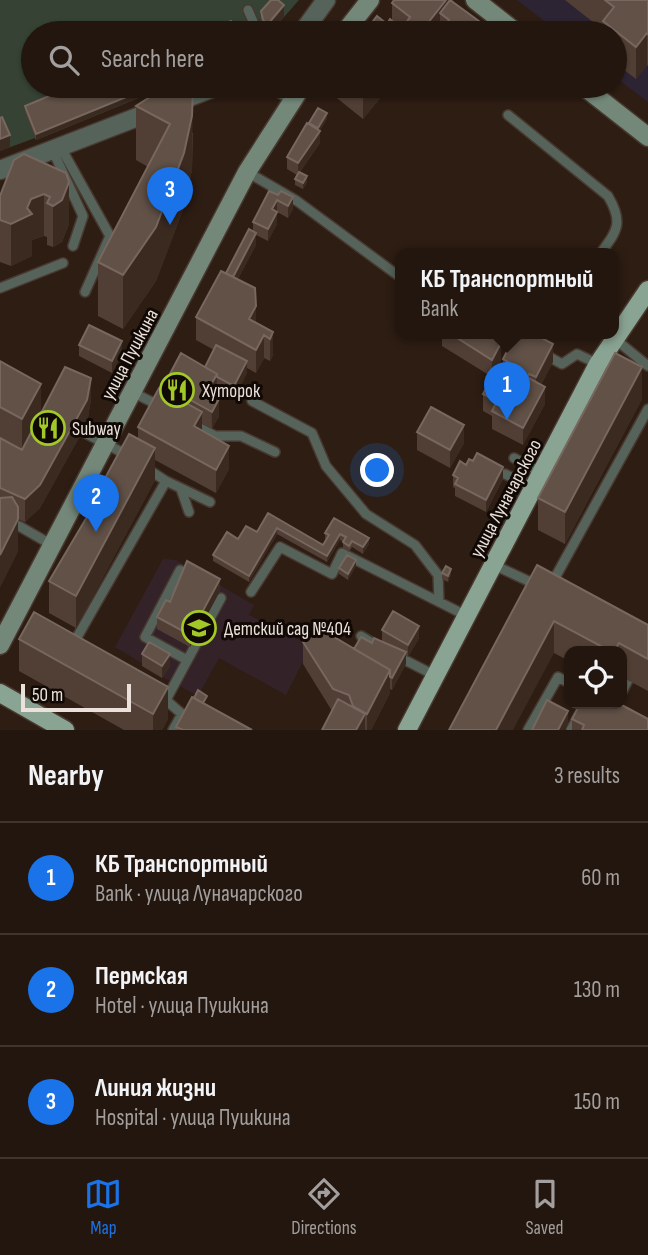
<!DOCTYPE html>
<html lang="en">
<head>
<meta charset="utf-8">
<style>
	:root { --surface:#22160e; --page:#2a1f17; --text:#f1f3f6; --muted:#a29f9e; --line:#3f352e; --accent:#1a73e8 }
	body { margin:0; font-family:"Sofia Sans Condensed",sans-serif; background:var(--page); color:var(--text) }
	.controls { position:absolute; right:21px; bottom:21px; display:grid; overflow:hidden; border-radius:14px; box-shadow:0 2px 5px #0004 }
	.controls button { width:63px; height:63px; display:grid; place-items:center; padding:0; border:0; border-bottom:2px solid var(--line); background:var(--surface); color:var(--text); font:35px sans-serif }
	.scale { position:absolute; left:21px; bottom:18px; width:110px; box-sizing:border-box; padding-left:7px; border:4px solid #ece1da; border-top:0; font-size:19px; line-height:24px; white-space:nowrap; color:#ece1da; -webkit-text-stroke:5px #100905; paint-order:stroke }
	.you { position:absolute; left:378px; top:471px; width:24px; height:24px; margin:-18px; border:5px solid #fff; border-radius:50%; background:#1a73e8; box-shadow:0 0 0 10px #1a73e833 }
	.badge { display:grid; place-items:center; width:46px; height:46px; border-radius:50%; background:var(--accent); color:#fff; font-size:23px; font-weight:700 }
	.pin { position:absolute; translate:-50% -58px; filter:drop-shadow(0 2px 4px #0008) }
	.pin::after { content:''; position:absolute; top:37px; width:24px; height:21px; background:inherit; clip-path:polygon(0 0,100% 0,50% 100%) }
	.popup { position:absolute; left:395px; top:248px; width:224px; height:91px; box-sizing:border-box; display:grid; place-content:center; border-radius:14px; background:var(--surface); filter:drop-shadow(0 2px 5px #0005); font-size:23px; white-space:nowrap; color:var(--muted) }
	.popup b { font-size:26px; color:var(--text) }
	.popup::after { content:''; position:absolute; left:50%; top:100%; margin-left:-14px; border:14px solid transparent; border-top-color:var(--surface) }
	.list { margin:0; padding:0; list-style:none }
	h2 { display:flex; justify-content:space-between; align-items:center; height:91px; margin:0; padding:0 28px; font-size:30px }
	h2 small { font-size:23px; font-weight:400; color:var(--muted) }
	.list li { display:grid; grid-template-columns:46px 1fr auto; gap:21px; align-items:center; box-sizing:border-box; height:112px; padding:0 28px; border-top:2px solid var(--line) }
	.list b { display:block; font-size:26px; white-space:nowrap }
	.list p { margin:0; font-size:23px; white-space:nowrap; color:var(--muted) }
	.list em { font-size:23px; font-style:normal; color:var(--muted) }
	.icon { flex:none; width:38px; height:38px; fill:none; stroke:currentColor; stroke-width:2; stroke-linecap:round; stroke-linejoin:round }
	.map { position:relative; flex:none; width:648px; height:730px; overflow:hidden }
	.search { position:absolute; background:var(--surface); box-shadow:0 2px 5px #0004; left:21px; right:21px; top:21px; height:77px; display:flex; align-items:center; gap:18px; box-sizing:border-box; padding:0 24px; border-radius:38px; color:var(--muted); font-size:26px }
	.sheet { height:427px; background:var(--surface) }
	nav { display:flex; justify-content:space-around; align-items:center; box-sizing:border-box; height:98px; border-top:2px solid var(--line); background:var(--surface); font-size:19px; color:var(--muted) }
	nav a { display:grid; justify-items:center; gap:4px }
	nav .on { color:var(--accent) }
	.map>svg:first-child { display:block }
</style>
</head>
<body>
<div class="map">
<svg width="648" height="730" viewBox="0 0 648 730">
	<rect width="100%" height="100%" fill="#2d1d13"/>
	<!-- education -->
	<path fill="#342229" d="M163 559 176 560 254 605 249 615 311 646 286 695 219 658 198 696 142 666 143 664 115 647Z"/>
	<!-- medical -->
	<path fill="#2d2433" d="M517 0H648V102L615 77V33H560Z"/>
	<!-- green -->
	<path fill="#354234" d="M0 0H299L270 33H33V86H168L36 140 35 138 0 151Z"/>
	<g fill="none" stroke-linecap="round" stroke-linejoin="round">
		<!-- service casing -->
		<g stroke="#48382f" stroke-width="12">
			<path id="service" d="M248 10 258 33
				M508 115 608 196C624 223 617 231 600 254
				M60 146 110 236 85 292
				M52 149 83 216 73 246
				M247 172 297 201 400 277
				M0 288 63 263
				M615 339 648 366
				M544 354 562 364 577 354 598 364
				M132 392 162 407
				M252 401 312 433 326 466 366 514 415 545 438 575 439 601
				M193 424 215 436H241L275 452
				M83 432 129 456
				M514 458 542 473
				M505 474 534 488
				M166 481 210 502
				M181 489 189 512
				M0 525 19 526 52 545
				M494 565 537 585
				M180 570 145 637 187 660
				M551 585 648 409
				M251 592 280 547 332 574 342 553 467 616
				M361 636 381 648
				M72 646 166 481 146 468
				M397 656 436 676
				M622 692 628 680
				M160 695 182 714 173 730
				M167 698 221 598
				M528 730 558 677 569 683
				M571 730 585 704"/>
		</g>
		<!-- minor casing -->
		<g stroke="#48382f" stroke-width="21">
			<path id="minor" d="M302 33 326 0
				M277 86 293 96
				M0 170 218 86"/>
		</g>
		<!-- secondary casing -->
		<g stroke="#48382f" stroke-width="21">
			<path id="secondary" d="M475 0 517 33
				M344 33 370 0
				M583 86 648 137
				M0 645 247 172 302 86"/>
		</g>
		<!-- primary casing -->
		<g stroke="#48382f" stroke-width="21">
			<path id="primary" d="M0 693 65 730
				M407 730 598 364 648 290"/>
		</g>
		<!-- service -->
		<use href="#service" stroke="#56635a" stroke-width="9"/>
		<!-- minor -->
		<use href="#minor" stroke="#56635a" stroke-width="18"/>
		<!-- secondary -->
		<use href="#secondary" stroke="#74887a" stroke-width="18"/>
		<!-- primary -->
		<use href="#primary" stroke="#8aa493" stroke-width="18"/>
	</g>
	<!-- wall -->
	<path fill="#513f35" d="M452 0 487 33H440L443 27 440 25 434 33H406V31L392 20V3Z
		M565 0H648V66L647 65 636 79 615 63V33H603V30Z
		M261 11 284 17 270 33H265L263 32 261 23Z
		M73 86H167L36 140 25 112V106Z
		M333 86H390L363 119 333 95Z
		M136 106 193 133 192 170 184 207 156 281 123 329 98 316V262L148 167 136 160Z
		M327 119 320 130V143L300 172 307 182 303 189 295 185V179L297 175 287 169V157L309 123Z
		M24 154 69 224 62 242 53 247 47 245V237L44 236 32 240V256L11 266 0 262V196Z
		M269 191 293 209 288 218 277 212V224L268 241 256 235V245L238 279 256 323 273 332V355L270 361 264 358 256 373 247 368V373L234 398 217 389 216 397 219 416 212 429 202 424V430L229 469 216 493 155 460V480L76 628 49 613V581L138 439V427L164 391V385L205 367 214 350 196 340V317L253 231V222Z
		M442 334H485L501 361 493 375 506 382 508 380 503 377V359L553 362 541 385 545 404 523 445 492 429V416L483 411V394L492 377 442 346Z
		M79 345 122 353 112 373 79 356Z
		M0 361 41 412 91 400 87 423 40 508 25 522 18 519V551L0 587Z
		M642 399 565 544 538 530V498Z
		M417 432 464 443 450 468 417 450Z
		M466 465 503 479 486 512 455 496V488L453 487V475Z
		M268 513 323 545 327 540 325 539V533L334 518 369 544 363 554 352 547 349 552 343 548V542L340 540 327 562 277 534 249 582 213 561V555L238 539 257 532Z
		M537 565 648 625V691L622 677V651H569V661L554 653Z
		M356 566 348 580 339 574V568Z
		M442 573 451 575 448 582 442 579Z
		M220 591 190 647 157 629V617Z
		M382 630 419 638 408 657 406 656V664L392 690 390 689V693L371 730H322L332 711 303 664V642L354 649 372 643 382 641Z
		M19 639 168 719 162 730H124L19 671Z
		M142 654 170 666 162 678 142 666Z
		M572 719 648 730H572Z"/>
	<!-- shaded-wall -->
	<path fill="#3b2a20" d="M446 0H451L440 13V25L434 33H420Z
		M284 5V17L270 33H268V24Z
		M647 33V65L636 79V47Z
		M153 86H167L36 140V134Z
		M193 86 192 170 184 207 156 281 123 329V275Z
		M372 86H390L363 119V96Z
		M327 113V119L318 134V128Z
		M320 131V143L298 175V163Z
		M10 135V147L0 151V139Z
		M307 176V182L303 189V183Z
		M69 182V224L62 242 53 247V206Z
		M44 194V236L32 240V256L11 266V224L27 208 31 199Z
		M293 197V209L288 218V206Z
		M277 200V224L268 241V229L272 209Z
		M256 233V245L229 296V284Z
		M256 306V329L249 319Z
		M273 332V355L270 361V339Z
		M264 335V358L256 373V350Z
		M122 341V353L112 373V361Z
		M501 343V361L492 377V360Z
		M553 344V362L536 395V377Z
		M247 361V373L234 398V386Z
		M642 367V399L565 544V512Z
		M217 374 216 403 219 399V416L212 429 211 385Z
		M91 378V400L87 423 40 508 25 522V499Z
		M41 384V438L22 473V419Z
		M545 387V404L523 445V428Z
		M202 412V435L194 426Z
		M464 425V443L450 468V450Z
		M229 446V469L216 493V470Z
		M155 448V480L76 628V596Z
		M503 467V479L486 512V500Z
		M18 519V551L0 587V555Z
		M277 528V534L249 582V576Z
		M340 534V540L327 562V556Z
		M369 538V544L363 554V547Z
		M356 560V566L348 580V574Z
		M451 569V575L448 582V576Z
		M220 579V591L190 647V635Z
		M554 621V653L513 730H496Z
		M419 626V638L408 657V645Z
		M406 652V664L392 690V678Z
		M170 654V666L162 678V666Z
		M390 670V693L371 730H367V714Z
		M168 687V719L162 730H153V714Z
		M568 711V723L564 730H558Z
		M365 714V730H356Z"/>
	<!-- building -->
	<path fill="#615147" stroke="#77675e" stroke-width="2" d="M271 0H278L284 5 268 24 263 20 261 11Z
		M394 0H446L420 33 406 23 410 17 392 3Z
		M450 0 487 27 483 33H442L440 32 449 20 440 13Z
		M605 0H648V34L647 33 636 47 603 21 614 7Z
		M377 16 387 24 390 19 399 27 396 31 399 33H364Z
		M231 21 237 33H201Z
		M252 28 255 33H240Z
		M73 86H153L36 134 25 106Z
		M189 86H193L192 116 184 153 156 227 123 275 98 262 170 124 136 106 161 90H175L185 95Z
		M350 86H372L363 96Z
		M318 108 327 113 318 128 309 123Z
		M2 117 10 135 0 139V118Z
		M307 123 320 131 298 163 287 157Z
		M24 154 66 173 69 182 62 200 53 206 47 203 50 197 44 194 31 199 27 208 32 214 11 224 0 220V196L14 160Z
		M299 172 307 176 303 183 295 179Z
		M269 191 278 195 281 191 293 197 288 206 277 200 272 209 277 212 268 229 253 222Z
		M249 229 256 233 233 277 226 273Z
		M221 271 255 288 256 306 249 319 273 332 270 339 264 335 256 350 196 317Z
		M89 325 122 341 112 361 79 345Z
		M451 334H485L501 343 492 360Z
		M516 334H534L553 344 536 377 529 374 527 377 545 387 523 428 492 411 497 401 483 394 493 375 506 382 515 366 503 359Z
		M216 345 247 361 234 386 217 377V374L205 367Z
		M181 353 217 374 211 385 216 388 212 395 219 399 212 412 164 385Z
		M615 353 642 367 565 512 538 498Z
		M0 361 41 384 22 419 0 407Z
		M65 367 91 378 87 400 40 485 25 499 0 488V438L22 450Z
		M159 388 202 412 194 426 229 446 216 470 138 427Z
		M431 407 464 425 450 450 417 432Z
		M129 434 155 448 76 596 49 581 91 510V504Z
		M477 453 503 467 486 500 455 484 458 478 453 475 460 461 466 465 469 459 473 461Z
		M12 497 18 507V519L0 555V498Z
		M268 513 323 545 329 535 325 533 334 518 369 538 363 547 352 541 349 546 343 542 346 537 340 534 327 556 277 528 249 576 213 555 227 532 238 539 246 526 257 532Z
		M347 555 356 560 348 574 339 568Z
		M187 561 220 579 190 635 157 617 166 600 170 602Z
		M537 565 648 625V659L619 643 614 651H610L554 621 496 730H449Z
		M446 566 451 569 448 576 442 573Z
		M393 611 419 626 408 645 382 630Z
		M34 612 168 687 153 714 19 639Z
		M312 624 390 670 367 714 353 706 349 695 333 689 303 642Z
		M361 637 372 643 374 638 406 652 392 678 390 677V670L354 649Z
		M149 642 170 654 162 666 142 654Z
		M198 690 207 696 203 703 194 698Z
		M192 697 252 730H183L176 727Z
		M338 699 365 714 356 730H322Z
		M547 700 568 711 558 730H532Z
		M580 704H620L648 719V730H582L584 725 572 719Z"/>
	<!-- icons -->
	<defs>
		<g id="restaurant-ring" transform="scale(1.75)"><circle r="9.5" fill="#100905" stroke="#a2c928" stroke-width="1.5"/><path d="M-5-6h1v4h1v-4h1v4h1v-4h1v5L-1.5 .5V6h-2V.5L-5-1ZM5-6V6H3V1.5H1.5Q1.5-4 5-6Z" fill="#a2c928"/></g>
		<g id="school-ring" transform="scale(1.75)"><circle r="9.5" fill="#100905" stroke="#a2c928" stroke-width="1.5"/><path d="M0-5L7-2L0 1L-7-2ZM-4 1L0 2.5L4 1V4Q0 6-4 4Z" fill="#a2c928"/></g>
	</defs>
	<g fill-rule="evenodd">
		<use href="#restaurant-ring" x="177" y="390"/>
		<use href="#restaurant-ring" x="48" y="428"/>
		<use href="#school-ring" x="199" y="628"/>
	</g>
	<g text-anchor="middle" stroke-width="6" stroke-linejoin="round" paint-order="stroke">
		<!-- street labels -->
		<g font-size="19" fill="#ece1da" stroke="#100905">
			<text transform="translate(129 354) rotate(-62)" y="7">улица Пушкина</text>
			<text transform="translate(505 498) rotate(-62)" y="7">улица Луначарского</text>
		</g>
		<!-- poi labels -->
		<g font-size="19" fill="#ece1da" stroke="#100905" text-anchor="start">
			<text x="202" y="397">Хуторок</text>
			<text x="72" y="435">Subway</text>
			<text x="224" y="635">Детский сад №404</text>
		</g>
	</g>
</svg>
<div class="controls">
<button><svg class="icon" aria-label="locate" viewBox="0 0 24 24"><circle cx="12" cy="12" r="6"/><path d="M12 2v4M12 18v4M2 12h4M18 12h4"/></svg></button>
</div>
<div class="scale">50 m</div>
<div class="you"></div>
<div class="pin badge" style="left:507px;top:420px">1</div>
<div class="popup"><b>КБ Транспортный</b>Bank</div>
<div class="pin badge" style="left:96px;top:532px">2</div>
<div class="pin badge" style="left:170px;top:225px">3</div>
<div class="search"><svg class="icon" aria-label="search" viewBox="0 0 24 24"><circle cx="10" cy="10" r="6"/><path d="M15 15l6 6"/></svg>Search here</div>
</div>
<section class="sheet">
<h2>Nearby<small>3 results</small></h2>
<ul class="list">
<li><span class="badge">1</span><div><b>КБ Транспортный</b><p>Bank · улица Луначарского</p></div><em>60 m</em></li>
<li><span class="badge">2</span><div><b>Пермская</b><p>Hotel · улица Пушкина</p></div><em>130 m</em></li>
<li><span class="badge">3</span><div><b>Линия жизни</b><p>Hospital · улица Пушкина</p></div><em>150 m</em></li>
</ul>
</section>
<nav>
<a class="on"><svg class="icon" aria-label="map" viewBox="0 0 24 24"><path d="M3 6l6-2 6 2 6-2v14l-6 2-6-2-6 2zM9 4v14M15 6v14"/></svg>Map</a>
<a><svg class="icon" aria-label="directions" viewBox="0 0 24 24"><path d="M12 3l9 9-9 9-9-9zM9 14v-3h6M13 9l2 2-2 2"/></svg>Directions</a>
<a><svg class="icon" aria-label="saved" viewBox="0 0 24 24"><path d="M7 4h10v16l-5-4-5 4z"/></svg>Saved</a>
</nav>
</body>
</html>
